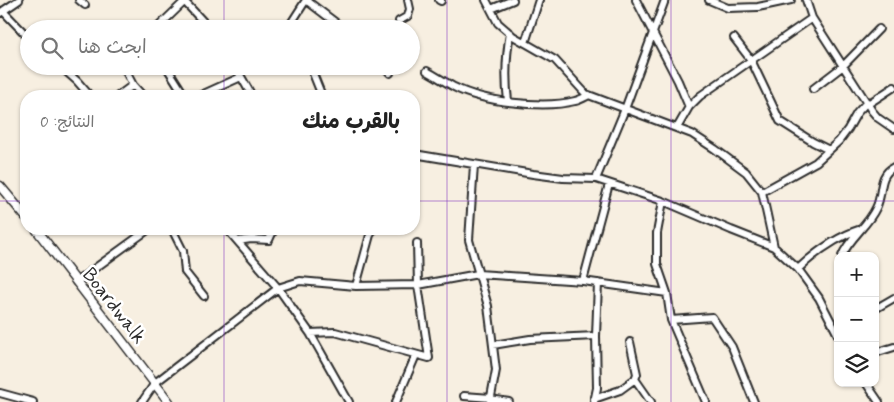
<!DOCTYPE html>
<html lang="ar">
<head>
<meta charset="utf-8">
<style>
	:root { --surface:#fff; --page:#f2f2f2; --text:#222; --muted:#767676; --line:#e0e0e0 }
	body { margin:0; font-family:Mynerve,"Playpen Sans Arabic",sans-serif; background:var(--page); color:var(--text); direction:rtl }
	.controls { position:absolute; right:15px; bottom:15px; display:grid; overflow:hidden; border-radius:10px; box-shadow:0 1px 4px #0004 }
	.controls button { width:45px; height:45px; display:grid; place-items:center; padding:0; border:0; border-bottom:1px solid var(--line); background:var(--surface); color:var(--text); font:25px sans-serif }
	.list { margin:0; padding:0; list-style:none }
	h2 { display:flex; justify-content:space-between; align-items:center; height:65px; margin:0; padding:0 20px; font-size:21px }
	h2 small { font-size:16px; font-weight:400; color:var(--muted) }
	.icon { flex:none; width:28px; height:28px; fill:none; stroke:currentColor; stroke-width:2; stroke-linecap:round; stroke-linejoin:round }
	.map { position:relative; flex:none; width:894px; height:402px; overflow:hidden; direction:ltr }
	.search { position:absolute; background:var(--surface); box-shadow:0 1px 4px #0004; left:20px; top:20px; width:400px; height:55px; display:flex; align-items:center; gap:12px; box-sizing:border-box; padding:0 18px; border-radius:28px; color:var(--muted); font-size:19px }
	.panel { position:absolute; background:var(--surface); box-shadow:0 1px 4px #0004; left:20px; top:90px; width:400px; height:145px; border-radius:20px; direction:rtl }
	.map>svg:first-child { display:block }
</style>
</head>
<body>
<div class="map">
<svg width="894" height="402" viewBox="0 0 894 402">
	<rect width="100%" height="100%" fill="#f7efe1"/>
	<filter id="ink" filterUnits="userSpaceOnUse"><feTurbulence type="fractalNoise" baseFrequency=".02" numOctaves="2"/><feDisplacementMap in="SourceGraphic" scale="10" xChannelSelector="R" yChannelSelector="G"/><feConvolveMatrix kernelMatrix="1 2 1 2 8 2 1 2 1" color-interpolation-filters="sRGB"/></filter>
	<g filter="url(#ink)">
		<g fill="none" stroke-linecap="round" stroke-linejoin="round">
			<!-- minor casing -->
			<g stroke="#2b2b2b" stroke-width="10">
				<path id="minor" d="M79 0 85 5
					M306 0 344 29
					M439 0 441 1
					M486 0 498 23 513 36 555 60 586 94 692 134 715 149 746 172 762 192 774 247
					M636 0 678 81 689 107
					M709 0 728 8 758 7 791 0
					M806 0 812 18 872 111 878 118 894 129
					M184 1 210 29
					M491 9 513 0
					M3 11 29 38
					M0 13 19 0
					M399 21 408 16 410 9 408 0
					M156 29 186 0
					M291 29 290 25 306 0
					M734 38 751 60 780 121 813 142 829 150
					M525 43 539 0
					M60 66 77 81 90 96
					M123 66 133 85 143 96
					M166 66 185 96
					M235 66 252 96
					M310 66 322 96
					M384 66 390 73
					M427 71C436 76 445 82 454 87 483 102 543 109 575 101 580 100 585 97 589 95
					M813 89 843 66 879 29
					M118 96 133 85
					M199 96 241 77
					M508 101C505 78 506 56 510 33
					M868 104 894 87
					M677 128 689 107 700 96 812 18
					M414 154 533 174 563 178 596 179 663 201 731 230 774 247 798 269 819 298 838 335
					M474 165 469 240 488 306 496 370 490 402
					M596 179 625 109 665 0
					M762 192 816 162 839 141 848 129 857 113 867 102
					M663 201 657 233V264L667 293 671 320 706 402
					M172 229 183 251 185 272 204 296
					M227 229 278 288 310 333 349 402
					M238 241 251 239 269 240 274 229
					M842 256C849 238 868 226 876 208 884 193 877 176 894 167
					M798 269C817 251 836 237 861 229
					M583 281 609 184
					M76 282 149 229
					M356 286 370 235 374 229
					M875 309 894 298
					M671 320 712 317 732 347 754 402
					M310 333 335 332 429 358 418 285 417 243
					M493 345 530 339 596 336
					M875 353 894 347
					M635 379 651 402
					M866 383 879 402
					M0 393 33 402
					M464 396 491 398
					M490 399 509 402
					M594 399 620 390 635 379 637 374 630 342
					M142 402 155 383 278 288 300 281 356 286 418 285 478 274 583 281 667 293
					M396 402 416 355
					M594 402 597 388 596 336 598 283"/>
			</g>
			<!-- tertiary casing -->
			<g stroke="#2b2b2b" stroke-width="11">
				<path id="tertiary" d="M0 186 26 217
					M36 229 169 402"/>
			</g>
			<!-- minor -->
			<use href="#minor" stroke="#fff" stroke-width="6"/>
			<!-- tertiary -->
			<use href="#tertiary" stroke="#fff" stroke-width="8"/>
		</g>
	</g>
	<!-- grid -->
	<path fill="none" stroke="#7b2cbf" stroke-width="1" stroke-opacity="0.55" d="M224 0V29M447 0V402M671 0V402M224 66V96M0 201H26M414 201H894M224 229V402"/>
	<g text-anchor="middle" stroke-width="5" stroke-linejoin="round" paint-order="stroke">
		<!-- street labels -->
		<g font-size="20" fill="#2b2b2b" stroke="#fff">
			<text transform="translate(115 305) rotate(52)" y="7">Boardwalk</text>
		</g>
	</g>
</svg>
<div class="controls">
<button>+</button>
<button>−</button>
<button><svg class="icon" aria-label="layers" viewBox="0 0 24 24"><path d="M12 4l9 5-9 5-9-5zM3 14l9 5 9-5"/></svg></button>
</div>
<div class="search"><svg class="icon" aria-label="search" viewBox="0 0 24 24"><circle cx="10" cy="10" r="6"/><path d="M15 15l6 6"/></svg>ابحث هنا</div>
<section class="panel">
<h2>بالقرب منك<small>النتائج: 0</small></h2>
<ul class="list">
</ul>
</section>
</div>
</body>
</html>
